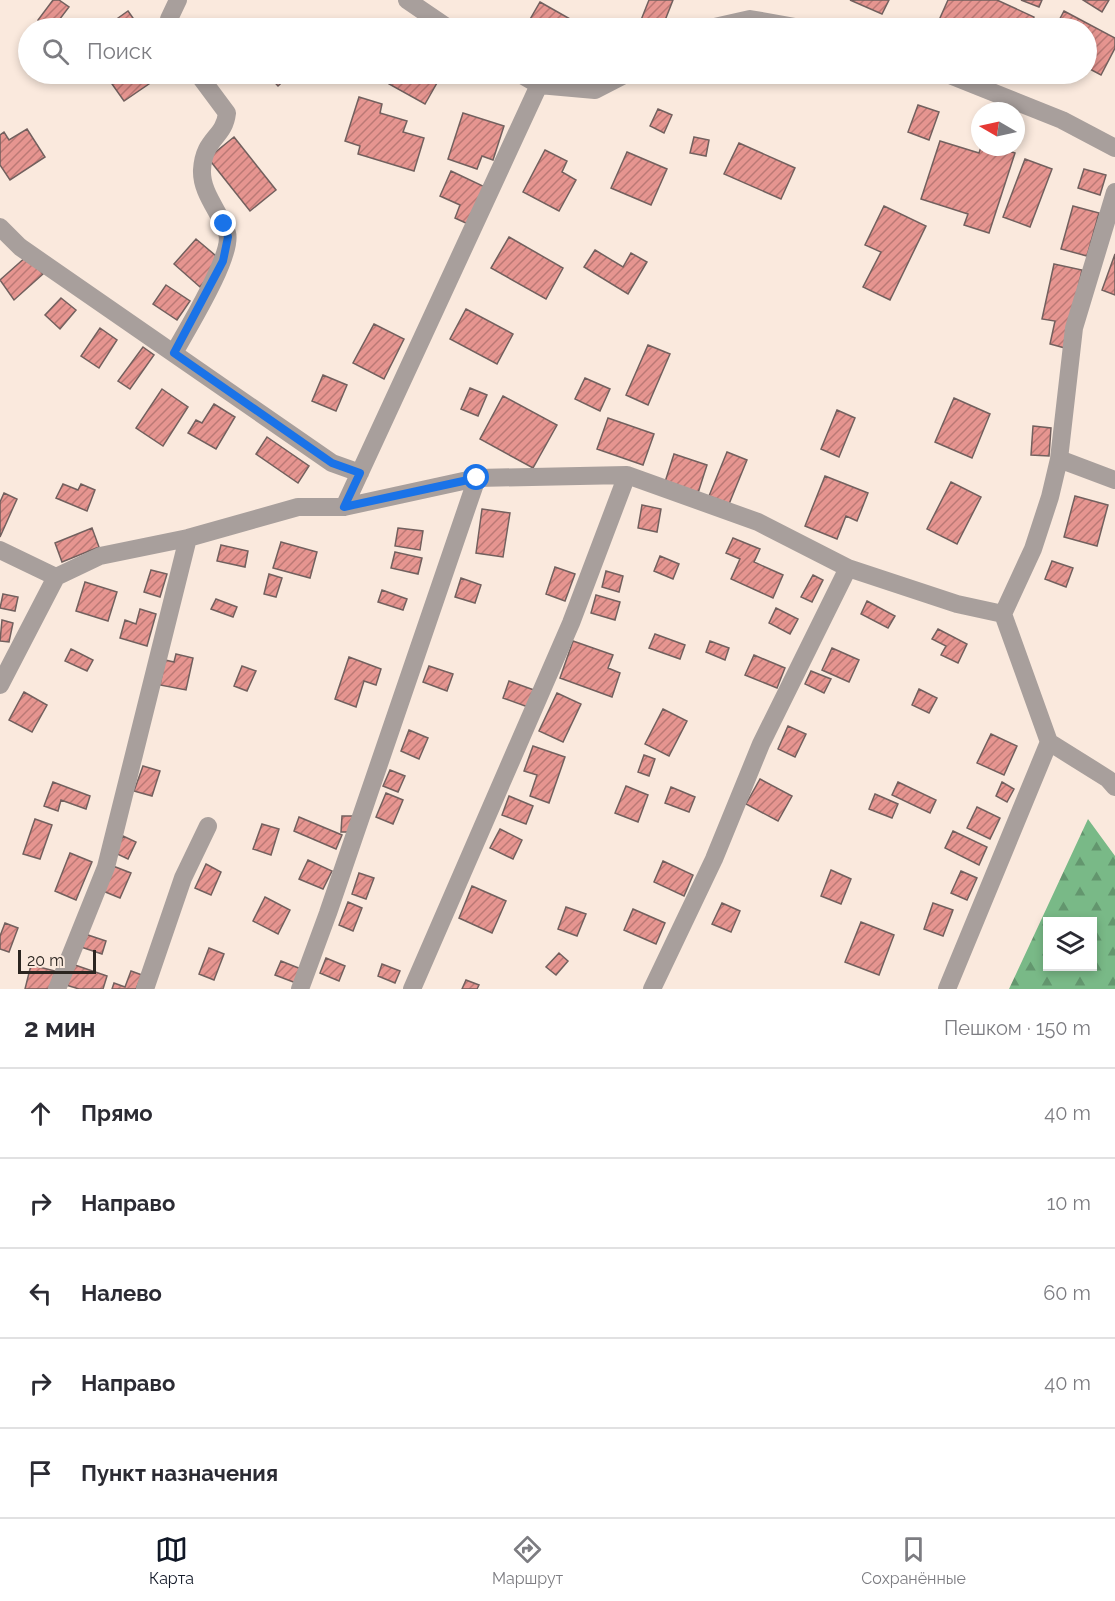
<!DOCTYPE html>
<html lang="ru">
<head>
<meta charset="utf-8">
<style>
	:root { --surface:#fff; --page:#f2f2f3; --text:#2b2b33; --muted:#7c7c81; --line:#e1e1e2; --accent:#111827 }
	body { margin:0; font-family:Raleway,sans-serif; background:var(--page); color:var(--text) }
	.controls { position:absolute; right:18px; bottom:18px; display:grid; overflow:hidden; border-radius:0px; box-shadow:0 3px 9px #0003 }
	.controls button { width:54px; height:54px; display:grid; place-items:center; padding:0; border:0; border-bottom:2px solid var(--line); background:var(--surface); color:var(--text); font:30px sans-serif }
	.compass { position:absolute; left:971px; top:102px; width:54px; height:54px; border-radius:50%; background:var(--surface); box-shadow:0 3px 9px #0003; rotate:279deg }
	.scale { position:absolute; left:18px; bottom:15px; width:78px; box-sizing:border-box; padding-left:6px; border:3px solid #2b2520; border-top:0; font-size:16px; line-height:21px; white-space:nowrap; color:#2b2520; -webkit-text-stroke:4px #fae9dd; paint-order:stroke }
	.stop { position:absolute; width:18px; height:18px; margin:-14px; border:4px solid #1a73e8; border-radius:50%; background:#fff }
	.stop.end { background:#1a73e8; border-color:#fff; box-shadow:0 2px 6px #0008 }
	.list { margin:0; padding:0; list-style:none }
	h2 { display:flex; justify-content:space-between; align-items:center; height:78px; margin:0; padding:0 24px; font-size:26px }
	h2 small { font-size:20px; font-weight:400; color:var(--muted) }
	.list li { display:grid; grid-template-columns:39px 1fr auto; gap:18px; align-items:center; box-sizing:border-box; height:90px; padding:0 24px; border-top:2px solid var(--line) }
	.list b { display:block; font-size:22px; white-space:nowrap }
	.list em { font-size:20px; font-style:normal; color:var(--muted) }
	.icon { flex:none; width:33px; height:33px; fill:none; stroke:currentColor; stroke-width:2; stroke-linecap:round; stroke-linejoin:round }
	.map { position:relative; flex:none; width:1115px; height:989px; overflow:hidden }
	.search { position:absolute; background:var(--surface); box-shadow:0 3px 9px #0003; left:18px; right:18px; top:18px; height:66px; display:flex; align-items:center; gap:15px; box-sizing:border-box; padding:0 21px; border-radius:33px; color:var(--muted); font-size:22px }
	.sheet { height:528px; background:var(--surface) }
	nav { display:flex; justify-content:space-around; align-items:center; box-sizing:border-box; height:84px; border-top:2px solid var(--line); background:var(--surface); font-size:16px; color:var(--muted) }
	nav a { display:grid; justify-items:center; gap:3px }
	nav .on { color:var(--accent) }
	.map>svg:first-child { display:block }
</style>
</head>
<body>
<div class="map">
<svg width="1115" height="989" viewBox="0 0 1115 989">
	<defs>
		<pattern id="forest-firs" width="22" height="20" patternUnits="userSpaceOnUse" patternTransform="scale(1.5)"><rect width="22" height="20" fill="#79b987"/><path d="M5 1l3.5 6h-7zM16 11l3.5 6h-7z" fill="#63966e"/></pattern>
		<pattern id="building-hatch" width="6" height="6" patternUnits="userSpaceOnUse" patternTransform="scale(1.5)"><rect width="6" height="6" fill="#e69590"/><path d="M-1 1l2-2M0 6l6-6M5 7l2-2" fill="none" stroke="#bb7975"/></pattern>
	</defs>
	<rect width="100%" height="100%" fill="#fae9dd"/>
	<!-- forest -->
	<path fill="url(#forest-firs)" fill-rule="evenodd" d="M1088 819 1115 856V989H1009ZM1048 921H1092V966H1048Z"/>
	<!-- building -->
	<path fill="url(#building-hatch)" stroke="#72605e" stroke-width="1.5" d="M53 0H59L69 7 53 28H50L38 20Z
		M649 0H673L662 28 641 20Z
		M850 0H889L882 14Z
		M948 0H997L1034 17 1029 28H938L936 27Z
		M1021 0H1042L1039 7Z
		M1083 0H1109L1102 12Z
		M540 2 586 28H525Z
		M128 11 140 28H104Z
		M1064 11 1115 38V48L1101 75 1086 67V28H1055Z
		M91 74H157L159 77 124 101 105 74 96 81Z
		M267 74H289L290 75 278 86Z
		M394 74 423 75 442 74 425 104 389 84Z
		M359 97 382 104 380 113 407 121 403 132 424 138 414 171 358 154 360 146 345 141Z
		M918 105 939 112 929 140 908 132Z
		M658 109 672 115 664 133 650 126Z
		M463 113 504 126 493 160 482 156 477 169 448 159Z
		M27 129 45 157 10 180 0 165V135L4 132 9 140Z
		M234 137 276 190 250 211 208 158Z
		M694 137 709 140 706 156 690 153Z
		M940 141 979 153 981 147H996L1015 153 989 233 964 225 968 214 921 199Z
		M739 143 795 168 781 199 724 174Z
		M545 150 567 161 562 172 576 180 559 211 523 192Z
		M627 152 667 169 651 205 611 188Z
		M1025 159 1052 169 1030 227 1003 217Z
		M1084 169 1106 175 1100 195 1078 188Z
		M451 171 485 187 468 224 455 218 460 205 440 196Z
		M884 206 926 226 890 300 863 287 881 252 865 245Z
		M1073 206 1099 213 1087 256 1061 249Z
		M509 237 563 268 546 299 491 268Z
		M196 239 222 261 200 287 174 264Z
		M595 250 623 267 631 253 647 262 628 294 584 267Z
		M1115 254V295L1102 290Z
		M27 256 43 274 14 300 0 280Z
		M1054 264 1082 270 1065 348 1050 344 1055 321 1042 319Z
		M166 285 190 301 177 320 153 304Z
		M61 298 76 310 60 329 45 315Z
		M466 309 513 334 497 364 450 339Z
		M374 324 404 339 384 379 353 363Z
		M100 328 117 340 99 368 81 356Z
		M648 345 670 354 648 405 626 395Z
		M143 347 154 355 130 389 118 381Z
		M323 375 347 385 336 411 312 401Z
		M585 378 610 389 600 411 575 399Z
		M470 388 487 395 478 416 461 409Z
		M162 389 188 407 163 446 136 428Z
		M503 396 557 425 533 468 480 439Z
		M954 398 990 414 972 458 935 442Z
		M214 404 235 417 216 449 188 433 196 420 202 423Z
		M837 410 855 418 839 457 821 449Z
		M608 418 654 434 643 465 597 449Z
		M1033 426 1051 428 1049 456 1031 455Z
		M267 437 309 466 298 483 256 454Z
		M727 452 747 460 729 504 709 496Z
		M674 454 707 465 698 493 665 482Z
		M825 476 868 493 857 521 846 516 837 539 805 526Z
		M951 482 981 497 957 544 927 529Z
		M63 484 78 490 81 484 95 490 87 511 56 498Z
		M4 493 17 499 0 537V502Z
		M1075 496 1108 505 1097 546 1064 537Z
		M642 505 661 509 657 532 638 528Z
		M482 509 510 513 503 557 476 553Z
		M92 528 99 547 62 562 55 543Z
		M398 528 423 531 420 550 395 546Z
		M733 538 760 549 754 562 783 575 773 598 731 579 740 559 726 553Z
		M281 542 317 552 310 578 273 568Z
		M221 545 248 551 245 567 217 561Z
		M395 552 422 558 418 574 391 568Z
		M660 556 679 564 673 579 654 571Z
		M1052 561 1073 568 1066 587 1045 579Z
		M555 567 575 574 565 601 546 594Z
		M151 570 167 574 160 597 144 592Z
		M606 571 623 576 619 592 602 587Z
		M269 574 282 578 276 597 264 594Z
		M813 575 823 580 812 602 801 597Z
		M461 578 481 585 475 603 455 597Z
		M85 582 117 592 108 621 76 611Z
		M382 590 407 599 403 610 378 602Z
		M3 594 18 597 15 611 0 608Z
		M596 595 620 602 615 620 591 613Z
		M216 599 237 607 233 617 211 609Z
		M867 601 895 616 888 628 861 614Z
		M776 608 798 619 790 634 769 623Z
		M140 609 156 614 147 646 120 638 125 620 136 624Z
		M2 620 13 623 9 642 0 641Z
		M938 629 967 644 958 663 941 655 946 646 932 639Z
		M655 634 685 645 680 659 649 648Z
		M573 641 613 655 608 668 620 673 612 697 560 678Z
		M710 641 729 648 725 660 706 652Z
		M832 648 859 660 849 682 822 670Z
		M71 649 93 660 87 671 65 661Z
		M176 654 193 658 186 690 160 685 165 660 174 662Z
		M754 655 785 668 777 688 745 675Z
		M349 657 381 669 376 685 364 681 356 707 335 699Z
		M242 666 256 671 247 691 234 686Z
		M429 666 453 674 447 691 423 682Z
		M811 671 831 679 824 693 805 684Z
		M509 681 534 690 528 707 503 698Z
		M919 689 937 698 929 713 912 705Z
		M24 692 47 705 32 732 9 720Z
		M557 693 581 704 563 742 539 731Z
		M663 709 687 721 669 756 645 744Z
		M788 726 806 734 795 757 778 749Z
		M409 730 428 738 419 759 401 751Z
		M991 734 1017 746 1004 775 977 763Z
		M533 746 565 757 549 803 530 796 537 775 524 771Z
		M644 755 655 759 649 776 638 772Z
		M143 766 160 771 152 796 134 791Z
		M390 770 405 776 398 792 383 786Z
		M760 779 792 796 778 821 746 804Z
		M53 782 90 796 86 809 61 800 58 811 44 806Z
		M898 782 936 800 930 813 892 795Z
		M1002 782 1014 789 1007 802 996 796Z
		M626 786 648 795 638 822 615 813Z
		M671 787 695 797 689 812 665 803Z
		M386 793 403 800 393 824 376 817Z
		M875 794 898 804 892 818 869 809Z
		M509 796 533 806 526 824 502 815Z
		M977 807 1000 818 990 839 967 828Z
		M342 816H353L352 832H341Z
		M299 817 342 835 336 849 294 831Z
		M35 819 52 825 40 859 23 854Z
		M262 824 279 829 271 855 253 849Z
		M500 829 522 840 513 859 490 848Z
		M953 831 987 847 979 865 945 848Z
		M123 836 136 842 128 859 115 853Z
		M70 853 92 862 76 900 55 891Z
		M308 860 332 871 323 889 299 879Z
		M663 861 693 875 684 896 654 882Z
		M206 864 221 872 211 895 195 888Z
		M113 866 131 873 120 898 103 891Z
		M831 870 851 879 841 904 821 896Z
		M961 871 977 878 967 900 951 893Z
		M359 873 374 878 366 899 352 894Z
		M472 886 506 901 492 933 459 918Z
		M265 897 290 910 278 934 253 921Z
		M348 902 362 908 353 931 339 925Z
		M722 903 740 911 731 932 712 924Z
		M933 903 953 910 943 936 924 929Z
		M566 907 586 914 577 936 558 929Z
		M633 909 665 923 656 944 624 930Z
		M861 922 894 935 879 975 845 962Z
		M5 923 18 928 9 952 0 949V936Z
		M85 934 106 941 102 954 81 947Z
		M209 948 224 954 214 980 199 974Z
		M559 953 568 961 556 975 546 967Z
		M326 958 345 966 339 981 320 973Z
		M281 961 301 969 296 983 275 975Z
		M72 964 107 976 103 989H79L66 985Z
		M382 964 400 971 395 983 378 976Z
		M31 965 55 971 50 989H25Z
		M131 971 142 975 136 989H112L114 983 125 987Z
		M466 980 479 985 477 989H462Z"/>
	<g fill="none" stroke-linecap="round" stroke-linejoin="round">
		<!-- minor -->
		<path stroke="#a89f9c" stroke-width="18" d="M407 0 448 28
			M168 28 169 19 178 0
			M710 28 750 19 801 28
			M520 74 539 85 595 90 626 74
			M947 74 1062 120 1115 148
			M0 227 20 247 332 463 360 473
			M174 353C186 331 234 254 227 233 220 212 201 193 202 170 204 137 224 139 227 113L198 74
			M1059 459 1115 480
			M344 507 539 85
			M0 550 56 577 100 556 188 538 298 507H344L477 478 627 475 758 522 848 568 957 604 1003 614 1049 742 947 989
			M1003 614 1033 549 1050 497 1059 459 1074 328 1115 192
			M0 685 56 577
			M1049 742 1108 779 1115 787
			M57 989 106 867 188 538
			M145 989 183 878 208 826
			M300 989 328 913 477 478
			M412 989 571 623 627 475
			M652 989 714 859 761 744 848 568"/>
	</g>
	<g fill="none" stroke-linecap="round" stroke-linejoin="round">
		<!-- route -->
		<path stroke="#1a73e8" stroke-width="8" d="M224 224 228 237 223 261 174 353 332 463 360 473 344 507 477 478"/>
	</g>
</svg>
<div class="controls">
<button><svg class="icon" aria-label="layers" viewBox="0 0 24 24"><path d="M12 4l9 5-9 5-9-5zM3 14l9 5 9-5"/></svg></button>
</div>
<svg class="compass" viewBox="-18 -18 36 36"><path d="M0-13l5 13h-10z" fill="#e53935"/><path d="M0 13l5-13h-10z" fill="#7c7c81"/></svg>
<div class="scale">20 m</div>
<div class="stop" style="left:477px;top:478px"></div>
<div class="stop end" style="left:224px;top:224px"></div>
<div class="search"><svg class="icon" aria-label="search" viewBox="0 0 24 24"><circle cx="10" cy="10" r="6"/><path d="M15 15l6 6"/></svg>Поиск</div>
</div>
<section class="sheet">
<h2>2 мин<small>Пешком · 150 m</small></h2>
<ul class="list">
<li><svg class="icon" aria-label="ahead" viewBox="0 0 24 24"><path d="M12 20V5M6 11l6-6 6 6"/></svg><div><b>Прямо</b></div><em>40 m</em></li>
<li><svg class="icon" aria-label="right" viewBox="0 0 24 24"><path d="M7 20v-9h11M14 6l5 5-5 5"/></svg><div><b>Направо</b></div><em>10 m</em></li>
<li><svg class="icon" aria-label="left" viewBox="0 0 24 24"><path d="M17 20v-9H6M10 6l-5 5 5 5"/></svg><div><b>Налево</b></div><em>60 m</em></li>
<li><svg class="icon" aria-label="right" viewBox="0 0 24 24"><path d="M7 20v-9h11M14 6l5 5-5 5"/></svg><div><b>Направо</b></div><em>40 m</em></li>
<li><svg class="icon" aria-label="arrive" viewBox="0 0 24 24"><path d="M6 21V4h12l-3 4 3 4H6"/></svg><div><b>Пункт назначения</b></div></li>
</ul>
</section>
<nav>
<a class="on"><svg class="icon" aria-label="map" viewBox="0 0 24 24"><path d="M3 6l6-2 6 2 6-2v14l-6 2-6-2-6 2zM9 4v14M15 6v14"/></svg>Карта</a>
<a><svg class="icon" aria-label="directions" viewBox="0 0 24 24"><path d="M12 3l9 9-9 9-9-9zM9 14v-3h6M13 9l2 2-2 2"/></svg>Маршрут</a>
<a><svg class="icon" aria-label="saved" viewBox="0 0 24 24"><path d="M7 4h10v16l-5-4-5 4z"/></svg>Сохранённые</a>
</nav>
</body>
</html>
